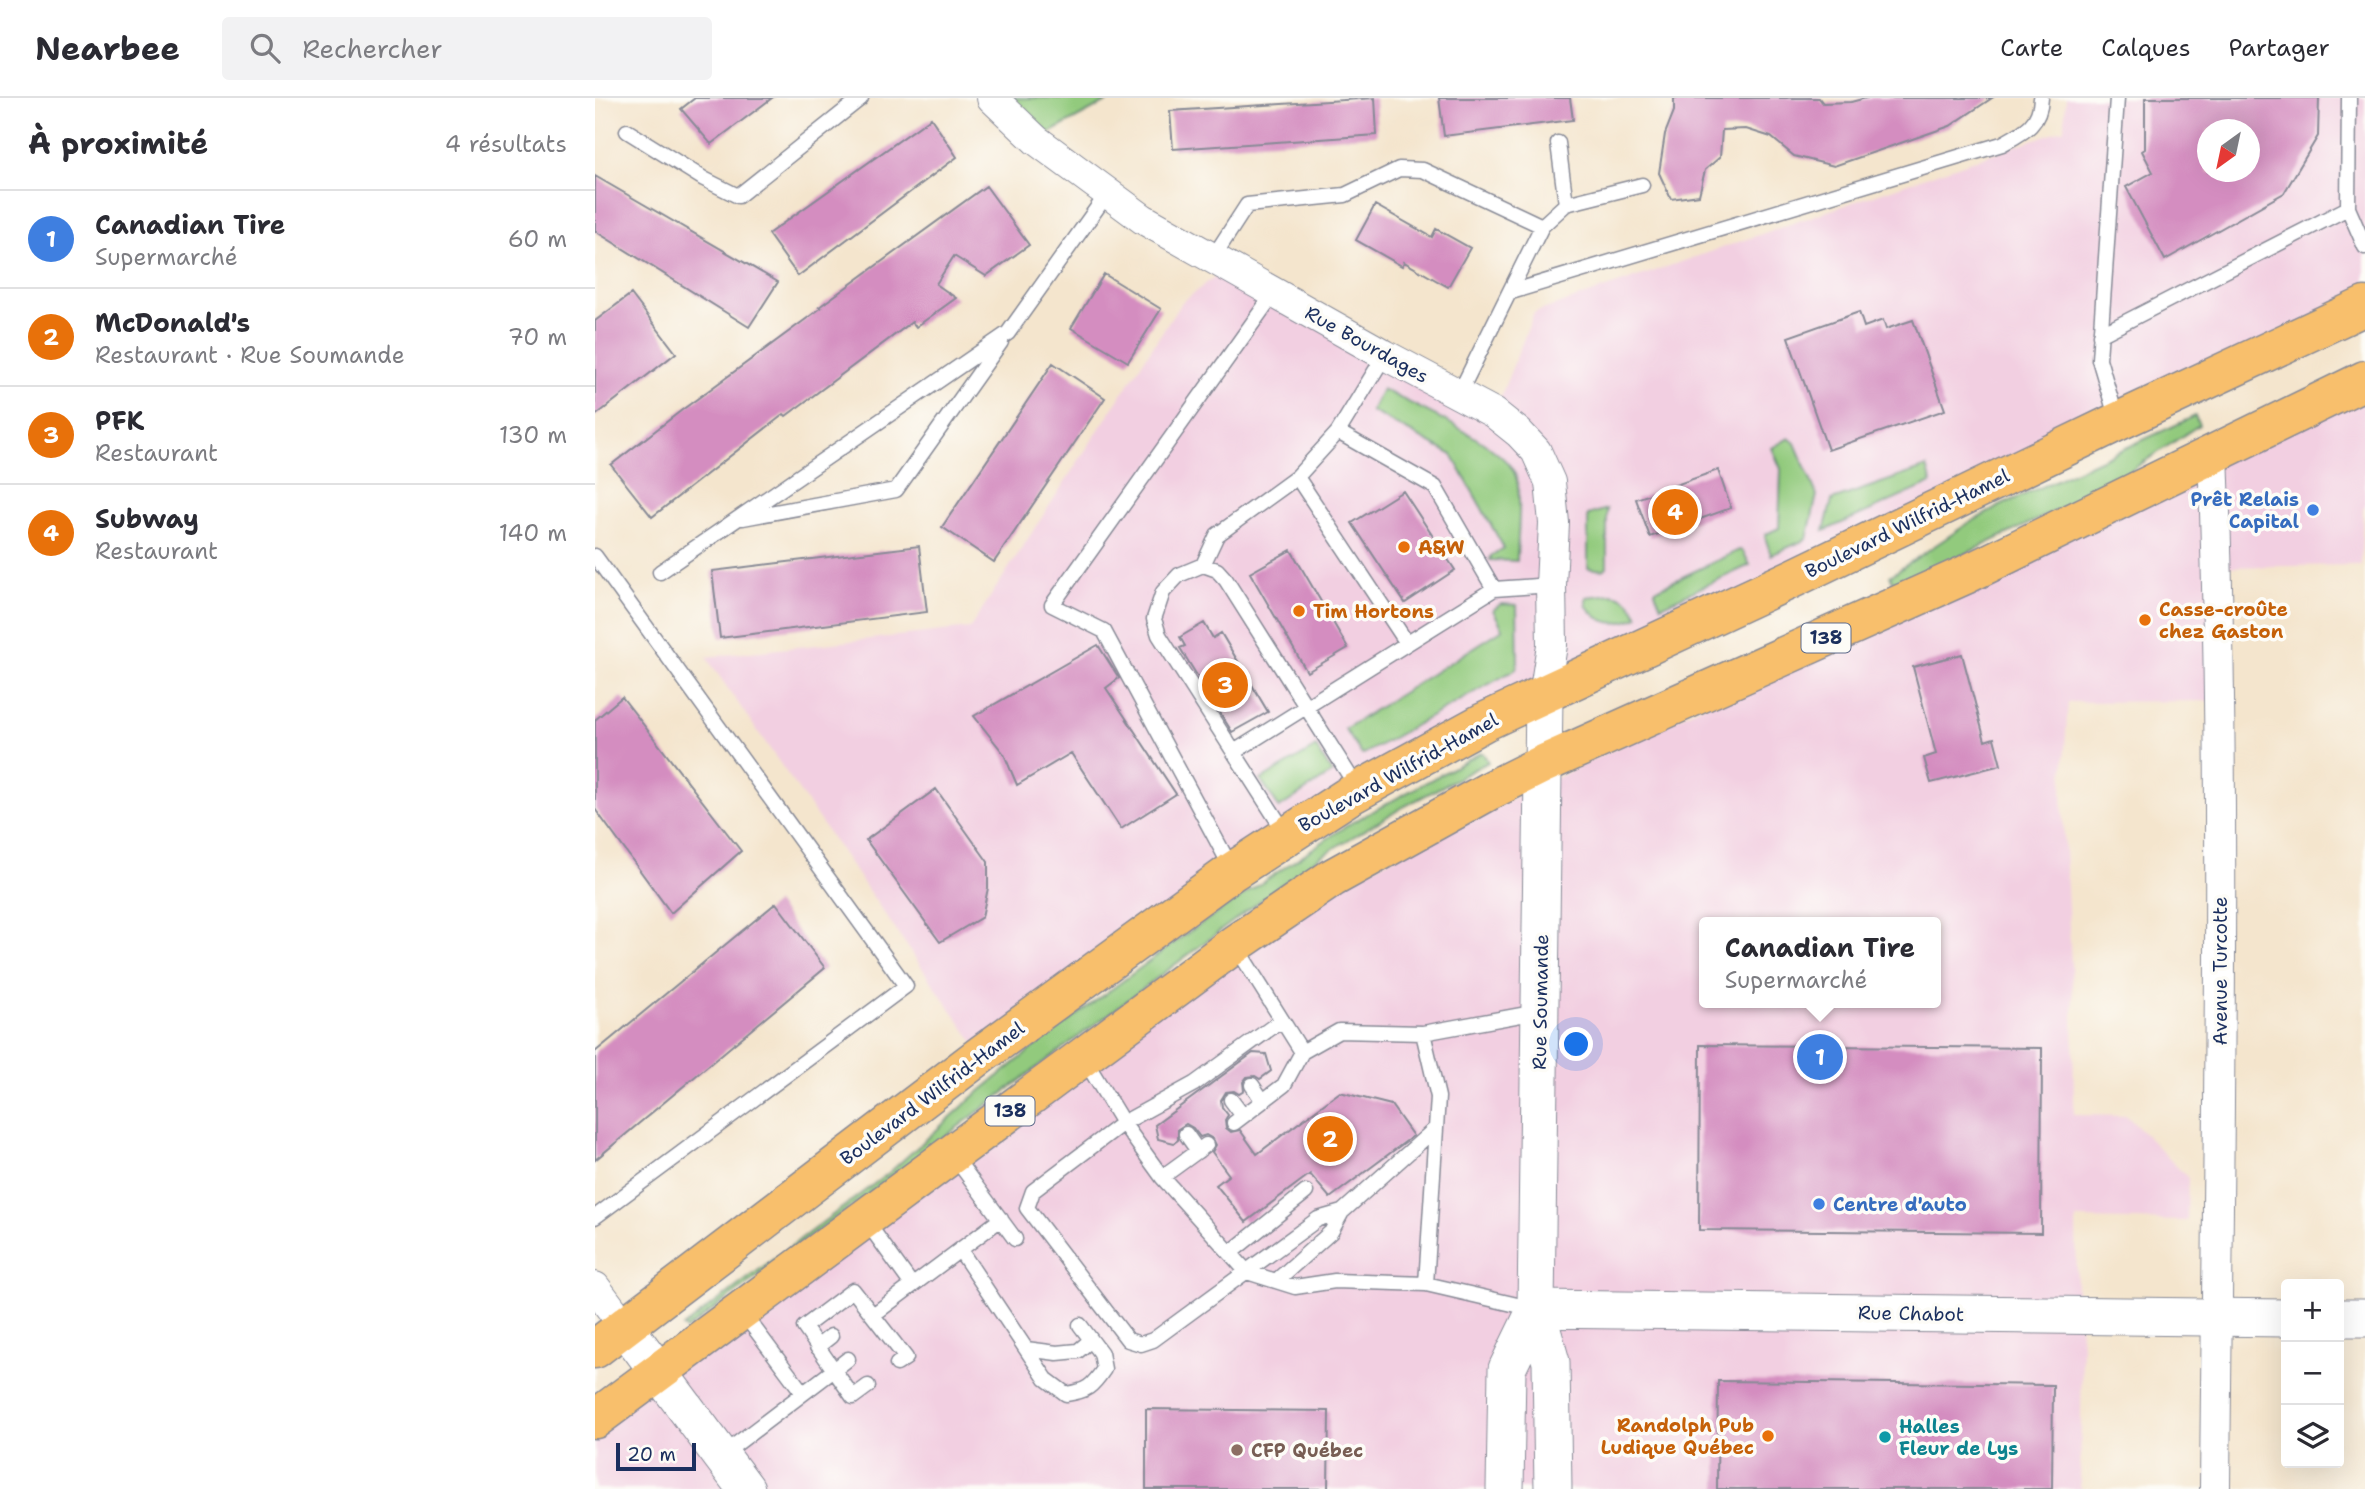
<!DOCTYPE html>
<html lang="fr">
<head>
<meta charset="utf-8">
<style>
	:root { --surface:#fff; --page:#f2f2f3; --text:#2b2b33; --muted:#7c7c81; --line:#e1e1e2; --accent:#0f766e }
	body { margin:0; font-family:"Shantell Sans",sans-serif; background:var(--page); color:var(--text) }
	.controls { position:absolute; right:21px; bottom:21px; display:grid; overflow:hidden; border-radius:7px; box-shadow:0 7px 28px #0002 }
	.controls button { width:63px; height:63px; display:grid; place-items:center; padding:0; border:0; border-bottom:2px solid var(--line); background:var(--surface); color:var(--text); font:35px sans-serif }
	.compass { position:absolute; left:1602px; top:21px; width:63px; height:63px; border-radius:50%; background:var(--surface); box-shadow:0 7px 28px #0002; rotate:213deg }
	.scale { position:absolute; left:21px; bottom:18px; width:80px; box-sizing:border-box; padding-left:7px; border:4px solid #1b2f5e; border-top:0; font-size:19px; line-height:24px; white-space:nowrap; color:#1b2f5e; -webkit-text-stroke:5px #fdfcf7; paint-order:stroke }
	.you { position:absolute; left:982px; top:947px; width:24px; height:24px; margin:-18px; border:5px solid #fff; border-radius:50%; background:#1a73e8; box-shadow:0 0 0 10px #1a73e833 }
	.badge { display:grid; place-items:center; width:46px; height:46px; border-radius:50%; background:var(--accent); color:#fff; font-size:23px; font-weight:700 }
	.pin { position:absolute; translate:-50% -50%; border:4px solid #fff; box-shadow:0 2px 7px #0006 }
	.popup { position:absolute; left:1104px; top:819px; width:242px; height:91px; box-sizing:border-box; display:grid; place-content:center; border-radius:7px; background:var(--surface); filter:drop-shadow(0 2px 5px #0005); font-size:23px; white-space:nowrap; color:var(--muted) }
	.popup b { font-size:26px; color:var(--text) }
	.popup::after { content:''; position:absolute; left:50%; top:100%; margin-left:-14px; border:14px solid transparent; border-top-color:var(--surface) }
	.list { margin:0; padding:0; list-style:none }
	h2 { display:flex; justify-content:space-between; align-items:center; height:91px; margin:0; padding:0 28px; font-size:30px }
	h2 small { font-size:23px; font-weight:400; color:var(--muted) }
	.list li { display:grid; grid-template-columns:46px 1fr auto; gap:21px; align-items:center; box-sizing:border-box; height:98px; padding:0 28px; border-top:2px solid var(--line) }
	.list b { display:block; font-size:26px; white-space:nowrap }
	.list p { margin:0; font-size:23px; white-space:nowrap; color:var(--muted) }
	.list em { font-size:23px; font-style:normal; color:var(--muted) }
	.icon { flex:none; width:38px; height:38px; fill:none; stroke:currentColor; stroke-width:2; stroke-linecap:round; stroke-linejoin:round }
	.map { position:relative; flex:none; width:1770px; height:1391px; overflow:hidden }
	header { display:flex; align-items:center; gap:42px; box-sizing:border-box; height:98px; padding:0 35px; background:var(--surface); border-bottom:2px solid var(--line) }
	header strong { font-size:33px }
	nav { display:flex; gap:38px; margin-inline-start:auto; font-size:24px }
	.search { width:490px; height:63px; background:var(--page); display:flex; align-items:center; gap:18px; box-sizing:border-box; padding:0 24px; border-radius:7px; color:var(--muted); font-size:26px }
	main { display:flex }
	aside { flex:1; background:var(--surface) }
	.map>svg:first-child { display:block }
</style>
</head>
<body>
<header>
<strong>Nearbee</strong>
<div class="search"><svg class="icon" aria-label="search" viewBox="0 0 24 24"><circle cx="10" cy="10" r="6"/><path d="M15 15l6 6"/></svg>Rechercher</div>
<nav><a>Carte</a><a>Calques</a><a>Partager</a></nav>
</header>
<main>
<aside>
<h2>À proximité<small>4 résultats</small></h2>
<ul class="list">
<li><span class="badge" style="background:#3f7fe0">1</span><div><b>Canadian Tire</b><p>Supermarché</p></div><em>60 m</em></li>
<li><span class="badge" style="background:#e8710a">2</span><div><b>McDonald's</b><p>Restaurant · Rue Soumande</p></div><em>70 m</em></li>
<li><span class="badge" style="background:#e8710a">3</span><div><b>PFK</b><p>Restaurant</p></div><em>130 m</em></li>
<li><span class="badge" style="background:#e8710a">4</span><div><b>Subway</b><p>Restaurant</p></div><em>140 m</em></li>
</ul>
</aside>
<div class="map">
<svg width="1770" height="1391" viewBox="0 0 1770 1391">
	<rect width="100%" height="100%" fill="#fdfcf7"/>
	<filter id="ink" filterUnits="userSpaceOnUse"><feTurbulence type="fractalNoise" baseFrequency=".0143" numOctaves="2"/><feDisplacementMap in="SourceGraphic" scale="14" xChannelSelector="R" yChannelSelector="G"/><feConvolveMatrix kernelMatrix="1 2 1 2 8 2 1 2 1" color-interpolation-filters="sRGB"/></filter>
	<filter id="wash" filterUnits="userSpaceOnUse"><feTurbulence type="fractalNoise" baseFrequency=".00686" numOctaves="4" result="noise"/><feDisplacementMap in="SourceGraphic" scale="28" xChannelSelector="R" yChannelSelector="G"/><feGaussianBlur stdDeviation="1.57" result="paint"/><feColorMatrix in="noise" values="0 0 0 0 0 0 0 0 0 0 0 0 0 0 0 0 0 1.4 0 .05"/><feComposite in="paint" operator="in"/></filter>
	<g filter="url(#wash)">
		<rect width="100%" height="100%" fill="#f4e5cd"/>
		<!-- built -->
		<path fill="#f2cfe1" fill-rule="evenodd" d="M1471 0H1770V208L889 624 387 956 111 559 375 530 586 205 632 169 899 315 939 215 1469 31ZM1612 32H1654V74H1612Z
			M1770 282V409L1768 410 1766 467 1622 469 1623 603 1473 604 1467 695 1478 905 1479 1017 1532 1018 1593 1080 1592 1123 1481 1121 1482 1196 1487 1247 1485 1391H0V1321L685 816ZM1110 824H1340V905H1110Z"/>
		<!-- green -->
		<path fill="#92ca7d" stroke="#567c6e" stroke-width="2" d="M397 0H519L441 42Z
			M787 291C819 308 907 345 920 376 928 395 922 440 922 463L895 462 896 458 909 450 857 357 776 313Z
			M1600 318 1604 327 1513 388 1301 489 1295 478 1372 426 1407 407Z
			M1194 340 1200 345 1222 397 1212 441 1176 457 1170 439 1171 436 1184 430 1186 371 1177 350Z
			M1332 369 1337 385 1229 433 1237 402Z
			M1012 411V469L1008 472 993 470V417Z
			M1144 452 1148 453 1155 467 1066 508 1060 494V492Z
			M1017 496C1033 499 1037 505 1043 519 1022 528 1005 528 991 507V499Z
			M906 506 922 507 923 564 921 571 767 657 750 631 908 531 898 512Z
			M721 649 737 675 684 710 666 682Z
			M885 655H888L893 664 810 708 724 759 91 1232 88 1229 295 1074 377 1000 444 945 591 836 754 726Z"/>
		<g id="blocks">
			<!-- building -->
			<path fill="#d48dc0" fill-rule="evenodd" d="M100 0H177L116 46 86 11Z
				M780 0 782 37 578 51 575 13Z
				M844 0H975L978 22 849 38Z
				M1079 0H1224L1228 5 1256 4 1271 0H1397L1355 28 1239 68 1199 58 1176 39 1151 31 1127 32 1125 59 1110 72 1104 97 1076 101 1064 75 1070 36 1079 13Z
				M1550 0H1724L1723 38 1689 95 1570 162 1531 89 1558 74 1547 53 1550 51ZM1613 32H1655V74H1613Z
				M336 20 362 59 203 178 173 136Z
				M0 78 183 184 154 229 0 133Z
				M391 88 434 147 391 178 359 158 341 186 361 200 321 229 317 224 191 318 189 316 57 419 16 367 87 312 226 210 224 209Z
				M780 107 837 139 841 131 875 150 853 189 809 164 807 168 761 142Z
				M509 176 566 211 533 264 476 230Z
				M36 196 81 255 0 318V223Z
				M1264 214 1269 229 1288 222 1291 231 1318 222 1350 312 1233 352 1193 239Z
				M458 265 510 300 399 464 347 429Z
				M1123 372 1136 410 1055 439 1041 401Z
				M808 393 860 472 810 505 757 425Z
				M324 448 332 514 125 540 117 473Z
				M696 452 753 550 712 574 655 475Z
				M609 525 618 540 626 535 673 614 637 634 585 550 590 548 585 539Z
				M503 547 524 580 511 590 581 696 526 731 476 655 422 687 409 656 379 618Z
				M1367 556 1390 643 1399 640 1406 667 1336 685 1329 660 1341 656 1318 569Z
				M27 599 146 753 76 815 0 711V622Z
				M341 691 393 764V790L387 819 345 844 271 742Z
				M181 805 230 870 0 1062V954Z
				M1105 947 1447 950 1446 1135 1104 1132Z
				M658 955 671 956 676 973 665 981 660 978 652 979 648 984 649 993 644 996 639 993 631 994 626 1002 627 1009 633 1017 630 1022 631 1030 636 1034 645 1032 662 1056 745 994 796 1007 818 1038 735 1100 715 1076 651 1124 621 1087 634 1077 617 1054 621 1047 618 1041 611 1037 605 1039 598 1030 591 1026 583 1031V1042L579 1045 563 1041 560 1027Z
				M1123 1283 1458 1287 1457 1391H1122Z
				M551 1311 734 1313 733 1391H551Z"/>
		</g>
	</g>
	<g filter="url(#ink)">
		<use href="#blocks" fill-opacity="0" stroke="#888a96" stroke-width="2"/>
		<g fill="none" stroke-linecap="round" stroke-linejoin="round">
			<!-- service casing -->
			<g stroke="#888a96" stroke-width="17">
				<path id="service" d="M1754 0 1753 110 1770 149
					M32 33 109 81 143 98 266 0
					M971 106 1047 87
					M617 161 652 107 750 97 804 71 828 72 947 128 971 106 963 45
					M916 194 1407 46C1429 34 1445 27 1446 0
					M1505 237 1753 110
					M864 296 947 128
					M1522 322 1504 261 1522 0
					M743 334 790 257
					M702 379 812 545
					M148 420 301 392 406 244
					M0 458 311 888 0 1119
					M608 467 622 437 702 379 743 334 840 389 899 491
					M65 474 413 235 512 96
					M639 654 899 491 956 487
					M691 736 564 537 559 521 568 494 584 477 608 467 622 472 631 482 763 691
					M637 771 509 533 457 507 679 195
					M640 847 707 954 744 933 828 935 943 914
					M687 922 599 986 528 1025 438 1093 432 1110 533 1242 546 1246 558 1242 723 1121 747 1114 841 1030
					M488 959 528 1025 567 1079 611 1047
					M657 987 668 1003
					M636 1002 648 1018
					M639 1025 689 987 707 954
					M591 1036 603 1053
					M358 1057 420 1141
					M567 1079 652 1174 700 1189 740 1183 831 1186 843 999 828 935
					M271 1123 317 1187
					M365 1152 451 1281 471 1296C492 1293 497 1289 509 1271L506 1255 485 1227
					M635 1155 711 1094
					M681 1183 736 1134 747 1114
					M831 1186 939 1211
					M148 1215 208 1295
					M278 1217 406 1121
					M222 1249 236 1238
					M431 1251 462 1255 483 1253 496 1242
					M253 1261 239 1272 258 1299 273 1288
					M127 1357 239 1272 209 1229 258 1192 311 1260 302 1266"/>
			</g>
			<!-- minor casing -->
			<g stroke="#888a96" stroke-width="32">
				<path id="minor" d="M397 0 441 42 548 121 790 257 899 315 924 335 941 353 955 384 959 425 956 487 957 547 949 598
					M1618 355C1631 700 1623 1046 1620 1391
					M0 1189 30 1229"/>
			</g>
			<!-- tertiary casing -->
			<g stroke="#888a96" stroke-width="39">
				<path id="tertiary" d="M949 598 941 1211 956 1264 958 1391
					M941 1211 1691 1220
					M1744 1220H1770
					M30 1229 151 1391
					M910 1391 912 1271 941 1211"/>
			</g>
			<!-- primary casing -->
			<g stroke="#888a96" stroke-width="41">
				<path id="primary" d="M0 1251 387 956 638 773 752 699 889 624 1201 479 1522 324 1770 208
					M0 1321 640 846 737 780 894 693 946 667 1370 477 1770 282"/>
			</g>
			<!-- service -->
			<use href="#service" stroke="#fff" stroke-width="14"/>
			<!-- minor -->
			<use href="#minor" stroke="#fff" stroke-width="30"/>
			<!-- tertiary -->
			<use href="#tertiary" stroke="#fff" stroke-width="37"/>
			<!-- primary -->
			<use href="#primary" stroke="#f8bf6c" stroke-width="38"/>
		</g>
	</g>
	<!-- markers -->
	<g fill="#3f7fe0" stroke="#fdfcf7" stroke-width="2.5">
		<circle cx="1718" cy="412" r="7"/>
		<circle cx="1224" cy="1106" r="7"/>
	</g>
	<g fill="#e8710a" stroke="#fdfcf7" stroke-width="2.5">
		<circle cx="809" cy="449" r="7"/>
		<circle cx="704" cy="513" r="7"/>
		<circle cx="1550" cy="522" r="7"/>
		<circle cx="1173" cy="1338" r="7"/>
	</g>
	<circle fill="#0f9aa8" stroke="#fdfcf7" stroke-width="2.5" cx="1290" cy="1339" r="7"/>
	<circle fill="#8d6e63" stroke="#fdfcf7" stroke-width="2.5" cx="642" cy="1352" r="7"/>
	<g text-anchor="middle" stroke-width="7" stroke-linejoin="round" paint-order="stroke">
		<!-- shield labels -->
		<g fill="#fdfcf7" stroke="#5f6c8c" stroke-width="2">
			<rect x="1206.5" y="525.5" width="49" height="29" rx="5"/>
			<rect x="390.5" y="998.5" width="49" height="29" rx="5"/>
		</g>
		<g font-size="18" font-weight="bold" fill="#1b2f5e">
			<text x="1231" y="546">138</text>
			<text x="415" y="1019">138</text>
		</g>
		<!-- street labels -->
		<g font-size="19" fill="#1b2f5e" stroke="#fdfcf7">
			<text transform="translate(772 246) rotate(29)" y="7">Rue Bourdages</text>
			<text transform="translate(1312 425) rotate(-26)" y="7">Boulevard Wilfrid-Hamel</text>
			<text transform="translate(803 674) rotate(-29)" y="7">Boulevard Wilfrid-Hamel</text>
			<text transform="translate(1625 873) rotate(-90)" y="7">Avenue Turcotte</text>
			<text transform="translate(945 904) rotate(-89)" y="7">Rue Soumande</text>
			<text transform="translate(337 995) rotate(-37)" y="7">Boulevard Wilfrid-Hamel</text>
			<text transform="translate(1316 1215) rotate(1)" y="7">Rue Chabot</text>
		</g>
		<!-- shop labels -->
		<g font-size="19" font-weight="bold" fill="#366cbe" stroke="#fdfcf7" text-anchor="end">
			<text x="1704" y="408">Prêt Relais<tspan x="1704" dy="22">Capital</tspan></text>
			<text x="1238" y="1113" text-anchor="start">Centre d'auto</text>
		</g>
		<!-- food labels -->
		<g font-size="19" font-weight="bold" fill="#c56008" stroke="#fdfcf7" text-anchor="start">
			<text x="823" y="456">A&amp;W</text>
			<text x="1564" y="518">Casse-croûte<tspan x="1564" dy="22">chez Gaston</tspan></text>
			<text x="718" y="520">Tim Hortons</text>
			<text x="1159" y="1334" text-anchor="end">Randolph Pub<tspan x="1159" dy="22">Ludique Québec</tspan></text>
		</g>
		<!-- culture labels -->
		<g font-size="19" font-weight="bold" fill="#0d838f" stroke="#fdfcf7" text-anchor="start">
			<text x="1304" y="1335">Halles<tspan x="1304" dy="22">Fleur de Lys</tspan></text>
		</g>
		<!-- education labels -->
		<g font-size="19" font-weight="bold" fill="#785e54" stroke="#fdfcf7" text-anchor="start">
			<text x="656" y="1359">CFP Québec</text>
		</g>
	</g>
</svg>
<div class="controls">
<button>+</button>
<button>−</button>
<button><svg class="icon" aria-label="layers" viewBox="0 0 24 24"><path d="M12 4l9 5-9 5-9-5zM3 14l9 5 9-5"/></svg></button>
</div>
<svg class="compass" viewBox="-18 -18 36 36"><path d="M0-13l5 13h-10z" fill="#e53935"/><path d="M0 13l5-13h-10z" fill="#7c7c81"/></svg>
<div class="scale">20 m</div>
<div class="you"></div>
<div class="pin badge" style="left:1225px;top:959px;background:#3f7fe0">1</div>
<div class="popup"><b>Canadian Tire</b>Supermarché</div>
<div class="pin badge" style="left:735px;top:1041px;background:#e8710a">2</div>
<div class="pin badge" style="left:630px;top:587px;background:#e8710a">3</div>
<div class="pin badge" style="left:1080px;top:414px;background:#e8710a">4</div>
</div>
</main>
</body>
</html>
